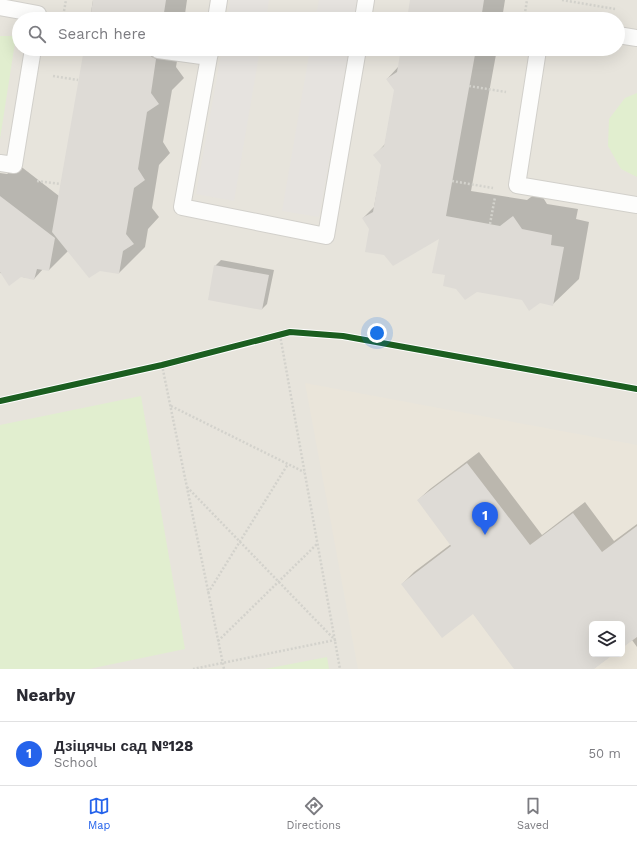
<!DOCTYPE html>
<html lang="en">
<head>
<meta charset="utf-8">
<style>
	:root { --surface:#fff; --page:#f2f2f3; --text:#2b2b33; --muted:#7c7c81; --line:#e1e1e2; --accent:#2563eb }
	body { margin:0; font-family:"Work Sans",sans-serif; background:var(--page); color:var(--text) }
	.controls { position:absolute; right:12px; bottom:12px; display:grid; overflow:hidden; border-radius:6px; box-shadow:0 4px 16px #0002 }
	.controls button { width:36px; height:36px; display:grid; place-items:center; padding:0; border:0; border-bottom:1px solid var(--line); background:var(--surface); color:var(--text); font:20px sans-serif }
	.you { position:absolute; left:377px; top:333px; width:14px; height:14px; margin:-10px; border:3px solid #fff; border-radius:50%; background:#1a73e8; box-shadow:0 0 0 6px #1a73e833 }
	.badge { display:grid; place-items:center; width:26px; height:26px; border-radius:50%; background:var(--accent); color:#fff; font-size:13px; font-weight:700 }
	.pin { position:absolute; translate:-50% -33px; filter:drop-shadow(0 1px 2px #0008) }
	.pin::after { content:''; position:absolute; top:21px; width:14px; height:12px; background:inherit; clip-path:polygon(0 0,100% 0,50% 100%) }
	.list { margin:0; padding:0; list-style:none }
	h2 { display:flex; justify-content:space-between; align-items:center; height:52px; margin:0; padding:0 16px; font-size:17px }
	h2 small { font-size:13px; font-weight:400; color:var(--muted) }
	.list li { display:grid; grid-template-columns:26px 1fr auto; gap:12px; align-items:center; box-sizing:border-box; height:64px; padding:0 16px; border-top:1px solid var(--line) }
	.list b { display:block; font-size:15px; white-space:nowrap }
	.list p { margin:0; font-size:13px; white-space:nowrap; color:var(--muted) }
	.list em { font-size:13px; font-style:normal; color:var(--muted) }
	.icon { flex:none; width:22px; height:22px; fill:none; stroke:currentColor; stroke-width:2; stroke-linecap:round; stroke-linejoin:round }
	.map { position:relative; flex:none; width:637px; height:669px; overflow:hidden }
	.search { position:absolute; background:var(--surface); box-shadow:0 4px 16px #0002; left:12px; right:12px; top:12px; height:44px; display:flex; align-items:center; gap:10px; box-sizing:border-box; padding:0 14px; border-radius:22px; color:var(--muted); font-size:15px }
	.sheet { height:116px; background:var(--surface) }
	nav { display:flex; justify-content:space-around; align-items:center; box-sizing:border-box; height:56px; border-top:1px solid var(--line); background:var(--surface); font-size:11px; color:var(--muted) }
	nav a { display:grid; justify-items:center; gap:2px }
	nav .on { color:var(--accent) }
	.map>svg:first-child { display:block }
</style>
</head>
<body>
<div class="map">
<svg width="637" height="669" viewBox="0 0 637 669">
	<rect width="100%" height="100%" fill="#f4f2ee"/>
	<!-- residential -->
	<path fill="#e7e4dc" fill-rule="evenodd" d="M0 0H637V669H0ZM19 19H618V49H19ZM592 624H622V654H592Z"/>
	<!-- education -->
	<path fill="#eae5da" fill-rule="evenodd" d="M305 383 637 445V669H358ZM592 624H622V654H592Z"/>
	<!-- green -->
	<path fill="#e1eecf" d="M0 36H16L0 139Z
		M637 93V177L621 169 608 146 609 119 625 98Z
		M141 396 185 649 89 669H0V425Z
		M327 657 329 669H265Z"/>
	<!-- parking -->
	<path fill="#e6e3df" d="M230 0H269L266 19H227Z
		M319 0H358L354 19H315Z
		M222 49H260L234 201 196 194Z
		M310 49H349L319 217 282 211Z"/>
	<!-- shadow -->
	<path fill="#0003" d="M93 0H187L185 14 180 19H90Z
		M411 0H505L502 19H408Z
		M85 49H179L176 67 184 78 172 90 163 142 170 153 159 165 152 208 159 217 148 229 145 247 119 273 68 251 49 270 43 269 34 279 0 273V173L7 174 19 165 59 196Z
		M402 49H497L471 191 527 200 539 191 547 204 578 209 576 219 589 222 579 279 553 304 522 299 446 274 441 237 370 229 363 218 374 207 382 165 375 155 385 144 395 89 387 79 399 66Z
		M221 260 274 270 267 304 262 309 215 266Z
		M479 452 542 535 585 502 614 541 637 524V647L632 640 622 647V624H592V654H613L593 669H515L473 613 402 584 414 572 451 544 418 500 430 489Z"/>
	<!-- building -->
	<path fill="#dedbd6" d="M93 0H166L163 19H90Z
		M410 0H484L481 19H407Z
		M84 49H149V54L152 57 156 59 151 93 159 104 147 112 138 169 145 180 134 188 126 234 134 244 123 251 119 274 100 271 89 278 52 232Z
		M401 49H476L446 216 500 226 513 216 522 229 552 235 551 245 564 247 553 306 540 303 529 311 522 300 477 292 465 300 456 289 443 286 445 275 432 273 439 239 393 266 384 255 365 252 369 229 362 218 373 212 381 165 373 155 384 146 394 90 386 79 397 72Z
		M0 196 55 238 49 271 37 269 34 280 21 277 9 286 0 272Z
		M214 265 269 275 262 310 208 300Z
		M467 463 530 545 573 513 602 552 637 526V637L622 648V624H592V654H614L594 669H514L473 614 442 638 401 584 451 546 417 500Z"/>
	<g fill="none" stroke-linecap="round" stroke-linejoin="round">
		<!-- lane casing -->
		<g stroke="#d2d0cb" stroke-width="18">
			<path id="lane" d="M0 7 38 14V19
				M216 19 219 0
				M363 19 366 0
				M618 35 637 38
				M158 50 209 57 211 49
				M538 50 517 185 637 205
				M209 57 182 207 326 236 358 49
				M0 163 14 165 33 49"/>
		</g>
		<!-- path -->
		<path stroke="#d3d2cc" stroke-width="2.5" stroke-dasharray="2 2" stroke-linecap="butt" d="M562 0 615 9
			M64 11 66 0
			M524 19 527 0
			M53 76 78 80
			M469 86 506 92
			M37 181 60 184
			M452 181 493 188
			M490 224 495 197
			M280 335 340 669
			M162 365 224 669
			M171 406 304 472
			M187 487 335 640 193 669
			M208 593 288 464
			M218 641 317 544"/>
		<!-- lane -->
		<use href="#lane" stroke="#fdfdfc" stroke-width="16"/>
		<!-- cycleway casing -->
		<g stroke="#fff" stroke-width="8">
			<path id="cycleway" d="M0 401 162 365 290 332 343 336 637 389"/>
		</g>
		<!-- cycleway -->
		<use href="#cycleway" stroke="#1b5e20" stroke-width="6"/>
	</g>
</svg>
<div class="controls">
<button><svg class="icon" aria-label="layers" viewBox="0 0 24 24"><path d="M12 4l9 5-9 5-9-5zM3 14l9 5 9-5"/></svg></button>
</div>
<div class="you"></div>
<div class="pin badge" style="left:485px;top:535px">1</div>
<div class="search"><svg class="icon" aria-label="search" viewBox="0 0 24 24"><circle cx="10" cy="10" r="6"/><path d="M15 15l6 6"/></svg>Search here</div>
</div>
<section class="sheet">
<h2>Nearby<small></small></h2>
<ul class="list">
<li><span class="badge">1</span><div><b>Дзіцячы сад №128</b><p>School</p></div><em>50 m</em></li>
</ul>
</section>
<nav>
<a class="on"><svg class="icon" aria-label="map" viewBox="0 0 24 24"><path d="M3 6l6-2 6 2 6-2v14l-6 2-6-2-6 2zM9 4v14M15 6v14"/></svg>Map</a>
<a><svg class="icon" aria-label="directions" viewBox="0 0 24 24"><path d="M12 3l9 9-9 9-9-9zM9 14v-3h6M13 9l2 2-2 2"/></svg>Directions</a>
<a><svg class="icon" aria-label="saved" viewBox="0 0 24 24"><path d="M7 4h10v16l-5-4-5 4z"/></svg>Saved</a>
</nav>
</body>
</html>
